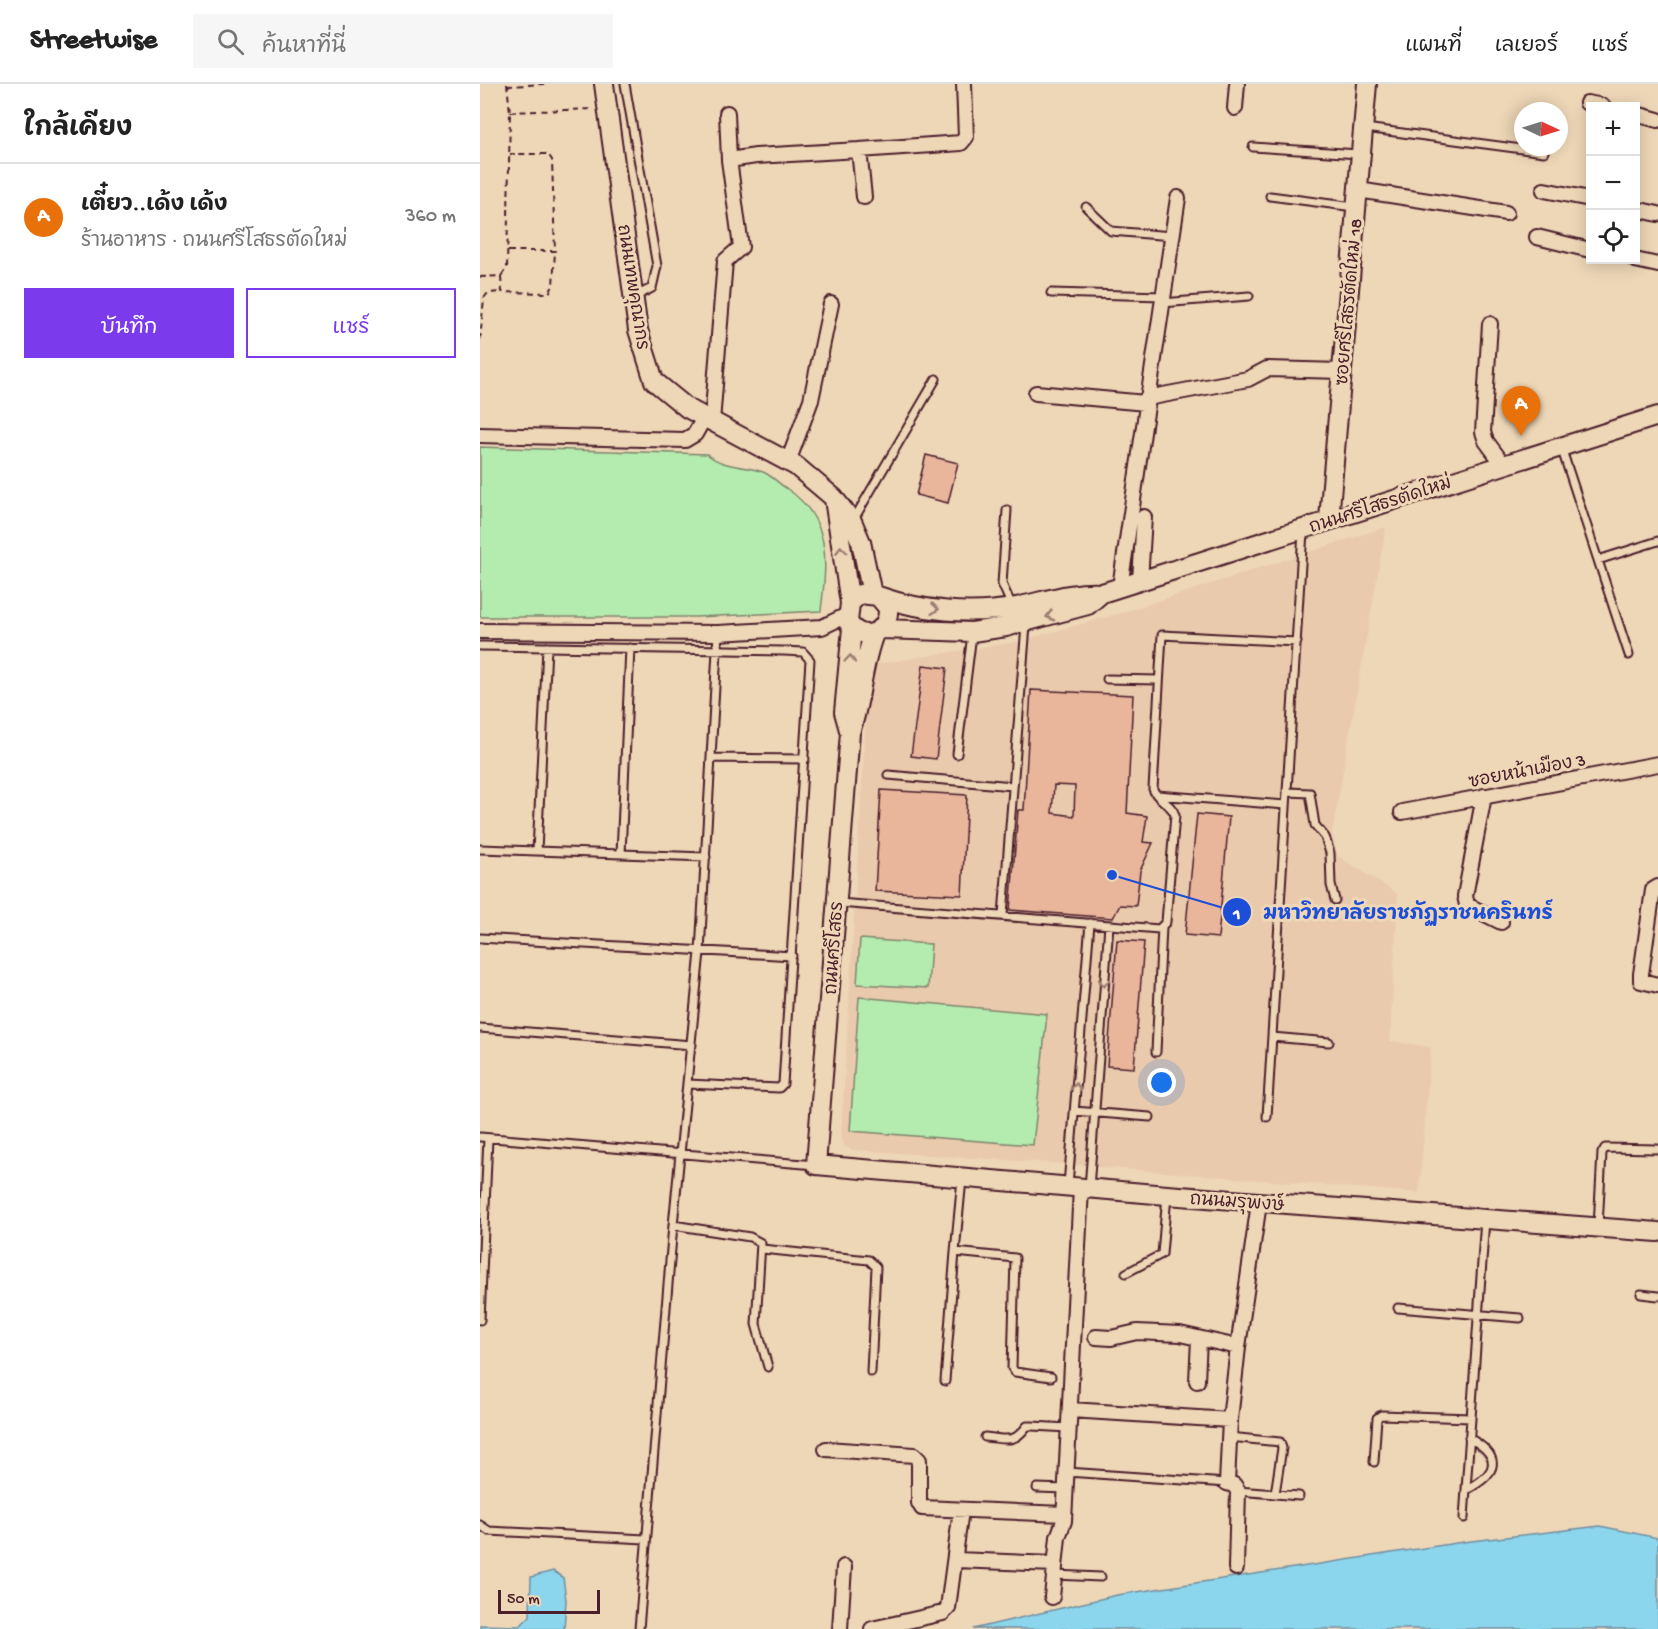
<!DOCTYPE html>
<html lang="th">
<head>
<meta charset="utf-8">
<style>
	:root { --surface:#fff; --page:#f6f6f6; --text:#222; --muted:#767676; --line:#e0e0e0; --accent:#7c3aed }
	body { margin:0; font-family:"Gochi Hand","Playpen Sans Thai",sans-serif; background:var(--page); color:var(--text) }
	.controls { position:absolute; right:18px; top:18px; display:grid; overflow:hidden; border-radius:0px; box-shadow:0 3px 15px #0003 }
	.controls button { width:54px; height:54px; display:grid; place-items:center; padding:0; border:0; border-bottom:2px solid var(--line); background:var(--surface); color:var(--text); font:30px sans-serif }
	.compass { position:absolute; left:1034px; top:18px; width:54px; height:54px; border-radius:50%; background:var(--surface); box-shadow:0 3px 15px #0003; rotate:94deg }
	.scale { position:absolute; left:18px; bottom:15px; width:102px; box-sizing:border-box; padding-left:6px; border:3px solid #4a1f2b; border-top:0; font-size:16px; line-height:21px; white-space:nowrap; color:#4a1f2b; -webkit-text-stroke:4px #eed7b7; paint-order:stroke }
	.you { position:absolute; left:682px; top:999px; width:21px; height:21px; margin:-15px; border:4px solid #fff; border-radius:50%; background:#1a73e8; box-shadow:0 0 0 9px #1a73e833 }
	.badge { display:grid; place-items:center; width:39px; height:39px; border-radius:50%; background:var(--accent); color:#fff; font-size:20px; font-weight:700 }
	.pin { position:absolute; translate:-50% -50px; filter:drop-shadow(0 2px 3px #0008) }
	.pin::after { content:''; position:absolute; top:32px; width:21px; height:18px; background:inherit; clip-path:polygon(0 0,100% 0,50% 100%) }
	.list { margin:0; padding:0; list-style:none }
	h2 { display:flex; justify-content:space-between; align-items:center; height:78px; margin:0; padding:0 24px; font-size:26px }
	h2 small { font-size:20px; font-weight:400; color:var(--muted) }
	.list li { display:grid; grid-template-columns:39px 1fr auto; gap:18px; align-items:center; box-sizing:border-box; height:108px; padding:0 24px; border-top:2px solid var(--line) }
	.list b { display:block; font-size:22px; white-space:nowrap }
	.list p { margin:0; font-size:20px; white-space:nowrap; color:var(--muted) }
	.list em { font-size:20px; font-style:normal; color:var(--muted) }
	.actions { display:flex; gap:12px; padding:18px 24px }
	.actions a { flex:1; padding:14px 0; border:2px solid var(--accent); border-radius:0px; text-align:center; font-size:21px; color:var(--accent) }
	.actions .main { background:var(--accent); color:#fff }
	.icon { flex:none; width:33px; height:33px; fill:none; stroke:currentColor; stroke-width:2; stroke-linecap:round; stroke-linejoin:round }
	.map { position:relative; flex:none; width:1178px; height:1545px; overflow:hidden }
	header { display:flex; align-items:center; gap:36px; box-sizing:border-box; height:84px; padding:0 30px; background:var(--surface); border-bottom:2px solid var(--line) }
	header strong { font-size:28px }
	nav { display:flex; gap:33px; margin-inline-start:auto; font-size:21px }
	.search { width:420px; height:54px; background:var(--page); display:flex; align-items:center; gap:15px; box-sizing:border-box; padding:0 21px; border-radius:0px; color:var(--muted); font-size:22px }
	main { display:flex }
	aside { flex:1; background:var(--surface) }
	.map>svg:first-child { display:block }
</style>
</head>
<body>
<header>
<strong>Streetwise</strong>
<div class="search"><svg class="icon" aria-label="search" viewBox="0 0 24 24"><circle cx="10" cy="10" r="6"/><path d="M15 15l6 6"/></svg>ค้นหาที่นี่</div>
<nav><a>แผนที่</a><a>เลเยอร์</a><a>แชร์</a></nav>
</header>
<main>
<aside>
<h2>ใกล้เคียง<small></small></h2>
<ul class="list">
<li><span class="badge" style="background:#e8710a">A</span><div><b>เตี๋ยว..เด้ง เด้ง</b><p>ร้านอาหาร · ถนนศรีโสธรตัดใหม่</p></div><em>360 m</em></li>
</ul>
<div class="actions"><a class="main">บันทึก</a><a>แชร์</a></div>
</aside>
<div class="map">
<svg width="1178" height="1545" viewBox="0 0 1178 1545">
	<rect width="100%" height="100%" fill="#eed7b7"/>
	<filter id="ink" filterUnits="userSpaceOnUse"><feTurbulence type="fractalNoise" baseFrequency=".0167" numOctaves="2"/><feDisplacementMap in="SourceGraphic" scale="12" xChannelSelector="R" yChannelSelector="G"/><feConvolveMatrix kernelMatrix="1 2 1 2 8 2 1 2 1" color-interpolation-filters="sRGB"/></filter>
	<g filter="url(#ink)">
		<!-- built -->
		<path fill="#e9caac" d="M906 443 852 750 858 772 918 810 910 957 951 963 939 1109 572 1079 373 1066 364 1062 361 1052 389 581 536 558 638 530Z"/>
		<!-- green -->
		<path fill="#b4ebae" stroke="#7f856c" stroke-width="1.5" d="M0 363 227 370C243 384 264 381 283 388 291 391 298 399 306 404 352 435 347 477 341 527L216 533H0Z
			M380 855 451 860 448 904 377 900Z
			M379 913 567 930 553 1061 370 1047Z"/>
		<!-- water -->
		<path fill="#8bd6ec" stroke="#718d9f" stroke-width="1.5" d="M1120 1442 1178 1454V1545H493L637 1511 983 1458Z
			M73 1487 83 1493 86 1516 84 1545H0V1541L40 1542 50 1532 51 1493Z"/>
		<!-- building -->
		<path fill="#e9b59b" stroke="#4a1f2b" stroke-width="1.5" fill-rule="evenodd" d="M446 371 478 379 468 419 436 411Z
			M443 581 467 584 456 675 431 672Z
			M551 606 653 611 647 729 667 732 663 758 673 759 660 787 656 822 640 821 633 834 530 826 538 726H544ZM574 701 595 702 594 732 572 729Z
			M401 706 487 711 482 811 395 807Z
			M717 730 749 733 738 854 705 851Z
			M637 856 664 858 654 984 627 982Z"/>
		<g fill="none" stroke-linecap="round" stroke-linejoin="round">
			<!-- lane casing -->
			<g stroke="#4a1f2b" stroke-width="11">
				<path id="lane" d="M145 0 177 182 172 204 154 213
					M885 44 1064 68
					M773 63 879 70
					M790 112 874 123
					M606 123 631 147 692 152
					M571 209 683 212
					M682 219 769 212
					M1081 363 1149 571
					M527 426 522 500 532 522
					M374 435 456 295
					M1118 476 1178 457
					M0 562 304 567 323 568 330 576 303 1000 299 1004 208 1000
					M627 595 679 596
					M477 670 492 550
					M231 674 325 675
					M408 691 533 702
					M808 708 830 709 835 741 845 753 850 769 851 801 855 816
					M677 711 806 721
					M0 765 226 773
					M57 767 67 563
					M141 770 150 564
					M359 819 679 845 686 838 695 731C691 718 677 717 673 705L682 551 817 558
					M523 831 546 541
					M0 854 312 872
					M0 944 212 961
					M792 953 849 958
					M676 968 682 843
					M594 1027 670 1033
					M787 1033 823 447
					M0 1053 336 1081
					M482 1095 475 1168 535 1174 532 1284 535 1288 571 1293
					M588 1101 610 839
					M609 1104 629 841
					M193 1141 270 1153 281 1159 276 1240 288 1283
					M1118 1142 1122 1069 1125 1064 1178 1065
					M282 1165 389 1176 396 1183 391 1288
					M646 1189 682 1170 687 1111
					M1161 1210 1178 1212
					M918 1224 1040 1234
					M0 1236 8 1054
					M465 1297 475 1168
					M505 1353C527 1355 534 1360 547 1342H552L589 1344
					M749 1353 800 1358 802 1364 795 1410
					M894 1378 897 1334 901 1331 991 1334
					M587 1388 747 1399
					M557 1404 586 1405
					M986 1406C1017 1390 1024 1373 989 1354
					M758 1407 819 1412
					M984 1434 1005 1135
					M0 1441 9 1447 165 1455
					M574 1491 621 1493
					M159 1545 193 1141 220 868 238 549"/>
			</g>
			<!-- street casing -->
			<g stroke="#4a1f2b" stroke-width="18">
				<path id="street" d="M1107 19 1123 22
					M755 24 757 0
					M247 29 249 76
					M1156 30 1178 36
					M878 106 1026 129
					M1064 106 1110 115
					M384 113 379 66 481 59 486 53 484 0
					M1156 125 1178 130
					M1057 153 1110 166
					M1155 176 1178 181
					M1010 240 1003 348 1006 357 1023 380
					M556 309 666 319
					M667 314 768 295 787 285 862 287
					M232 338 245 177 261 163 249 76 276 72 379 66
					M0 351 205 356 215 350 224 334
					M308 378 331 316 351 220
					M660 497 664 433
					M640 503 698 114
					M0 547 238 549 342 543 367 531
					M1004 712 985 812 987 821 1021 838
					M922 728 1178 680
					M1178 803 1173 806 1161 890V897L1178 901
					M616 1253 631 1254 657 1248 700 1250 758 1263
					M717 1297 719 1255
					M590 1326 750 1336
					M346 1365 434 1371 439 1376V1419L442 1424 584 1430
					M476 1476 575 1480
					M756 1484 758 1407 754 1401 747 1399 750 1336 758 1263 779 1119
					M572 1513 578 1453 584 1437 601 1104
					M360 1545 364 1483
					M392 1545 463 1529 468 1524 481 1426"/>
			</g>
			<!-- secondary casing -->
			<g stroke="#4a1f2b" stroke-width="22">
				<path id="secondary" d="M124 0 158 246 174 297 207 324 316 382 354 414 372 437 381 458 392 510
					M354 415 370 519 368 538C382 560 410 549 408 524L398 512 380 510 370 519
					M849 435 887 0
					M398 512C441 527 491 532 536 523 565 517 593 507 622 509L1178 332
					M402 545 492 548 526 543 608 521 622 509
					M394 550C381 582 382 616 370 648L336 1081 687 1111 1178 1148
					M369 646 364 628 372 544"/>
			</g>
			<!-- path -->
			<path stroke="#4a1f2b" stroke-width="2" stroke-dasharray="6 4.5" stroke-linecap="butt" d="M27 2 65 0
				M30 28 113 25
				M28 167H75L72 76 68 70H30
				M0 193 21 192 27 184 30 28 27 0
				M21 193 22 208 69 209 73 202 75 167
				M0 256 4 214 8 209 22 208"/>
			<!-- lane -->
			<use href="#lane" stroke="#eed7b7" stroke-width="7"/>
			<!-- street -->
			<use href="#street" stroke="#eed7b7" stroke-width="14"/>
			<!-- secondary -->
			<use href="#secondary" stroke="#eed7b7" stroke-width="18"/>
		</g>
		<!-- one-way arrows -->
		<defs><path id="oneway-chevron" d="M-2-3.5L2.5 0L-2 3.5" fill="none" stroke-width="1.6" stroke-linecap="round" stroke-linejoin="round" transform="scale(1.5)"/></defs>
		<g stroke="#9c7b71">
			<use href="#oneway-chevron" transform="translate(361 466) rotate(-98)"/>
			<use href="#oneway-chevron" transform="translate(455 525) rotate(5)"/>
			<use href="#oneway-chevron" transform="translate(570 532) rotate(165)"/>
			<use href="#oneway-chevron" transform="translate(370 575) rotate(-85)"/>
			<use href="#oneway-chevron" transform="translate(624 899) rotate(94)"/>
			<use href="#oneway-chevron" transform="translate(596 1003) rotate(-85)"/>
		</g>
	</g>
	<g text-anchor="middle" stroke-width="6" stroke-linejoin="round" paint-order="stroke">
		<!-- street labels -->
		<g font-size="18" fill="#4a1f2b" stroke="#eed7b7">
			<text transform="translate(154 203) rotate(81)" y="6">ถนนเทพคุณากร</text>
			<text transform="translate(868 218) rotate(-85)" y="6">ซอยศรีโสธรตัดใหม่ 18</text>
			<text transform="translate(900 420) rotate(-18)" y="6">ถนนศรีโสธรตัดใหม่</text>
			<text transform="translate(1047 686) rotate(-11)" y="6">ซอยหน้าเมือง 3</text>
			<text transform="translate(353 864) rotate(-86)" y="6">ถนนศรีโสธร</text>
			<text transform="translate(757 1117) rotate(4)" y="6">ถนนมรุพงษ์</text>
		</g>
	</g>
	<!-- callouts -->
	<path fill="none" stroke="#1d4ed8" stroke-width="2" d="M632 791L757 828"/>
	<g fill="#1d4ed8" stroke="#eed7b7" stroke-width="2">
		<circle cx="632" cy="791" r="6"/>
		<circle cx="757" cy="828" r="15"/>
	</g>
	<g font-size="18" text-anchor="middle" font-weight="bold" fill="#fff">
		<text x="757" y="835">1</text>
	</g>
	<g font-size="20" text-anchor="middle" font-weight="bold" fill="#1d4ed8" stroke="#eed7b7" stroke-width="6" stroke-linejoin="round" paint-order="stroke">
		<text x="928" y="835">มหาวิทยาลัยราชภัฏราชนครินทร์</text>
	</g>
</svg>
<div class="controls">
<button>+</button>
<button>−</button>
<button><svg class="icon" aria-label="locate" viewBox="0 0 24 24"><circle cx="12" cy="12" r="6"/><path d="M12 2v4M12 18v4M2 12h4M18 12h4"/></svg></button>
</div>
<svg class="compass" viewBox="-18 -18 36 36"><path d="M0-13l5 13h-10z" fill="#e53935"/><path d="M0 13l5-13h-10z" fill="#767676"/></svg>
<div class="scale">50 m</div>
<div class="you"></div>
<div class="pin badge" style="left:1041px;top:352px;background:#e8710a">A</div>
</div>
</main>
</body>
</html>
